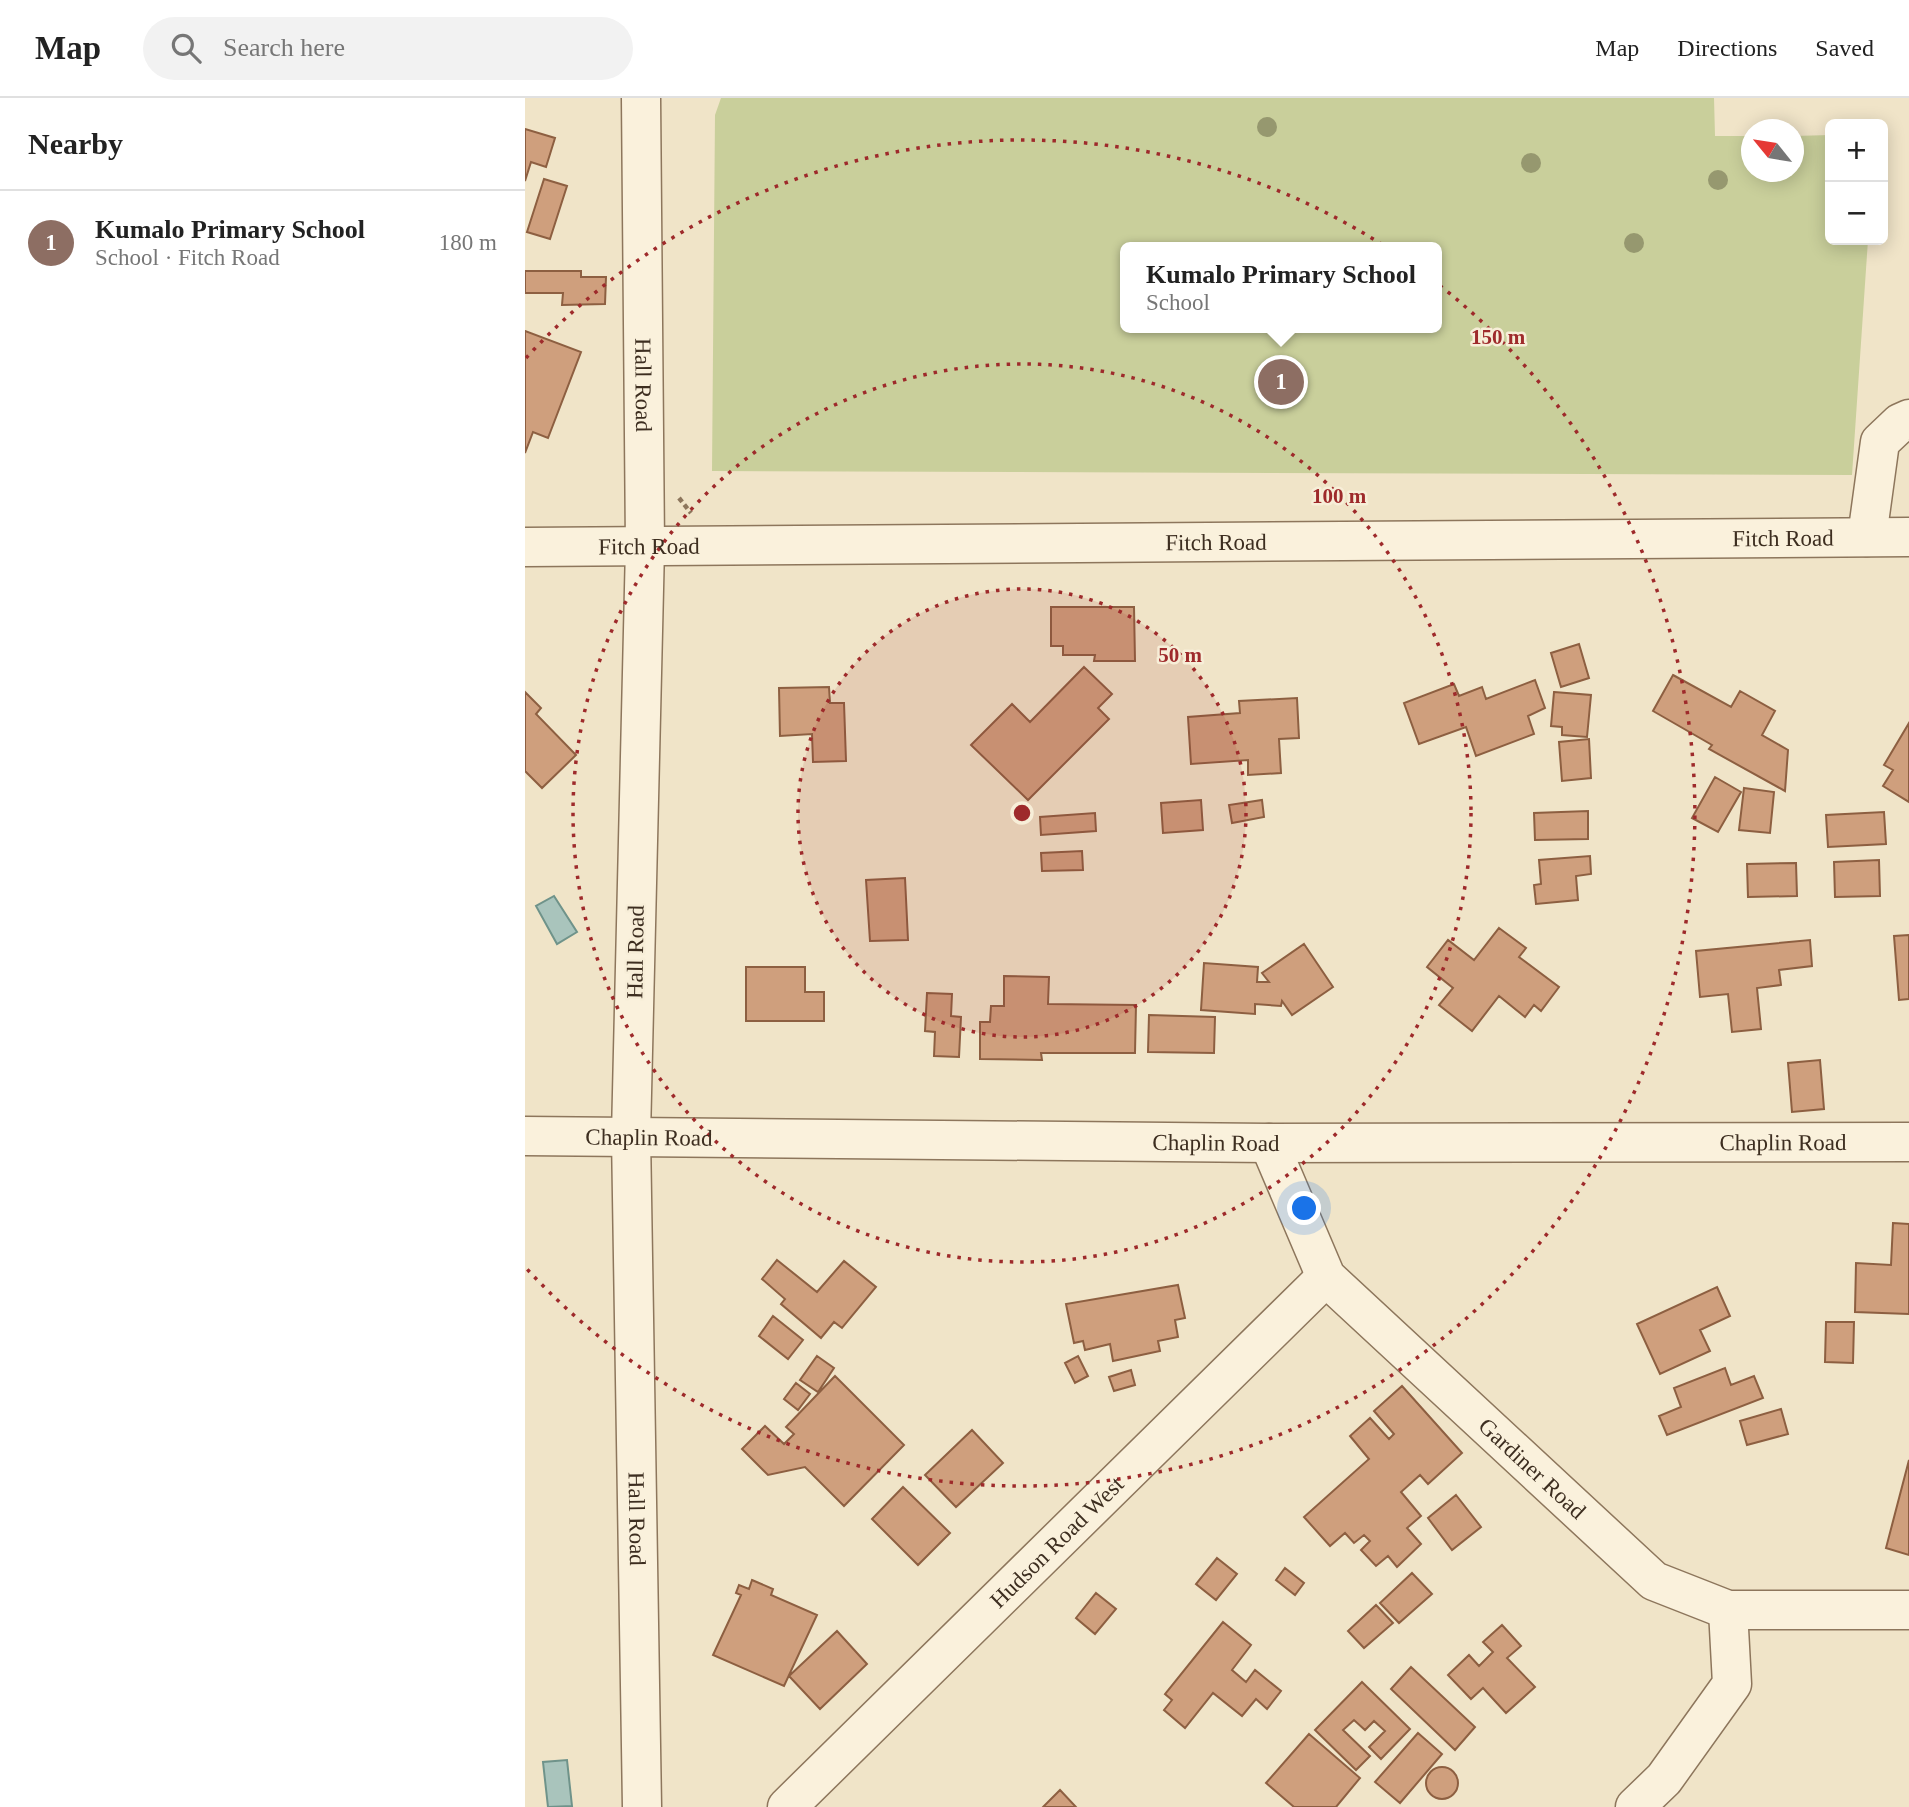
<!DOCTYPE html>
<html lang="en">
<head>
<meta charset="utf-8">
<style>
	:root { --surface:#fff; --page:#f2f2f2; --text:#222; --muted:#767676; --line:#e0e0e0; --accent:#ea580c }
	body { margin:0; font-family:"Times New Roman",serif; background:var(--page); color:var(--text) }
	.controls { position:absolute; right:21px; top:21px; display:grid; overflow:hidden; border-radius:10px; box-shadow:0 4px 18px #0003 }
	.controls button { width:63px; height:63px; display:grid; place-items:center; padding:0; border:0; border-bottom:2px solid var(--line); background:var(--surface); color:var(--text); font:35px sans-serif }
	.compass { position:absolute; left:1216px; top:21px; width:63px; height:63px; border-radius:50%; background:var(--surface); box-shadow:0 4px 18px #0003; rotate:300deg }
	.you { position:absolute; left:780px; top:1111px; width:24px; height:24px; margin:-18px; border:5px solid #fff; border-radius:50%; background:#1a73e8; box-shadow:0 0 0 10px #1a73e833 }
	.badge { display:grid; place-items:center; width:46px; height:46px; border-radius:50%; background:var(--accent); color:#fff; font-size:23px; font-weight:700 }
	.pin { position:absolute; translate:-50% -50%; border:4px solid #fff; box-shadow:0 2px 7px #0006 }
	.popup { position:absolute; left:595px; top:144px; width:322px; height:91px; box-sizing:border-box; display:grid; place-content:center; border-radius:10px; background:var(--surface); filter:drop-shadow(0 2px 5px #0005); font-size:23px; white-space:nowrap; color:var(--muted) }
	.popup b { font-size:26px; color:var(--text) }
	.popup::after { content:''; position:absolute; left:50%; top:100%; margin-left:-14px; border:14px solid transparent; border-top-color:var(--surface) }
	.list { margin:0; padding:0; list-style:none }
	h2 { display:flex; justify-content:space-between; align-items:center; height:91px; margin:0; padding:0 28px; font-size:30px }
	h2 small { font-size:23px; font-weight:400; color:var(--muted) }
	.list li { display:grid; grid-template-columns:46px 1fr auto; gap:21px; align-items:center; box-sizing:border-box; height:105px; padding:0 28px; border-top:2px solid var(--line) }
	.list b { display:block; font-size:26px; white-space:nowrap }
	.list p { margin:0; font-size:23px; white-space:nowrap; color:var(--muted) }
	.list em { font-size:23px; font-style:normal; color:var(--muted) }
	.icon { flex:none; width:38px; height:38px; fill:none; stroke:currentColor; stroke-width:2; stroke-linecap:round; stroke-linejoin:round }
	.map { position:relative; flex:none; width:1384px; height:1709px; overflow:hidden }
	header { display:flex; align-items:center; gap:42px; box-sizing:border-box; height:98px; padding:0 35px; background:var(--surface); border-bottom:2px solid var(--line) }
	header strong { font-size:33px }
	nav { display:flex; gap:38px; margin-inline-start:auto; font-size:24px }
	.search { width:490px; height:63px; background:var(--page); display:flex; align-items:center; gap:18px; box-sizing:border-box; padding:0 24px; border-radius:38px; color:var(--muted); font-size:26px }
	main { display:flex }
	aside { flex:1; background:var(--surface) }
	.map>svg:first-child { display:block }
</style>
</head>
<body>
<header>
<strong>Map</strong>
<div class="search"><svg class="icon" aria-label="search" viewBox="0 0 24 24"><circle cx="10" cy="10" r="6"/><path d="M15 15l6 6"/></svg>Search here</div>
<nav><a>Map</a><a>Directions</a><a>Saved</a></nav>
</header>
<main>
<aside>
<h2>Nearby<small></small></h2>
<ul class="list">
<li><span class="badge" style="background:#8d6e63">1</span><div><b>Kumalo Primary School</b><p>School · Fitch Road</p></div><em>180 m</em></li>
</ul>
</aside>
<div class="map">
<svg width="1384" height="1709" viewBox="0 0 1384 1709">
	<rect width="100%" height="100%" fill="#f0e4c8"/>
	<!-- green -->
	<path fill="#c9cf9b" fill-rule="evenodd" d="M196 0H1189L1190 38H1226V74H1268L1269 38 1305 37V142H1343L1327 377 187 373 190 17ZM600 149H912V230H600Z"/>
	<!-- water -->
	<path fill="#a9c4bc" stroke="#6f938a" stroke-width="2" d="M29 798 52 834 32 846 11 808Z
		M42 1662 47 1708 23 1709 18 1664Z"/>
	<!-- building -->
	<path fill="#cf9f7d" stroke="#8d5f41" stroke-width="2" d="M0 31 30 40 21 69 6 64 0 83Z
		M19 81 42 88 25 141 2 134Z
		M0 173H56V179H81L80 206 37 207 38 195H0Z
		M0 233 56 254 23 340 8 334 0 355Z
		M526 509H609L610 563H569L570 557H538V548H526Z
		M1054 546 1064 580 1036 589 1026 555Z
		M559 569 587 596 573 610 584 621 503 702 446 647 487 606 505 624Z
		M1148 577 1206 609 1215 593 1250 613 1237 637 1263 652 1260 693 1184 651 1187 647 1128 613Z
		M1010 582 1020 610 1003 618 1009 636 951 658 941 629 894 646 879 605 929 586 934 598 957 589 961 601Z
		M304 589 305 605H319L321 663 288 664 287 636 255 638 254 590Z
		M0 594 16 610 11 616 51 657 17 690 0 673Z
		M1029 594 1066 597 1062 639 1037 637V629L1026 628Z
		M772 600 774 640 754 641 756 675 723 677V662L666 666 663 619 715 615 714 603Z
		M1384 625V704L1358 688 1368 672 1359 667Z
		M1064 641 1066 680 1037 683 1034 644Z
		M1190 679 1216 694 1193 734 1167 720Z
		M1219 690 1249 694 1245 735 1214 732Z
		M676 702 678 732 638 735 636 705Z
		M737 702 739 719 707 725 704 707Z
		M1063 713V741L1010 742 1009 715Z
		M1359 714 1361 746 1303 749 1301 717Z
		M570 715 571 733 516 737 515 719Z
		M557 753 558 772 517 773 516 755Z
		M1065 758 1066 776 1051 778 1053 802 1011 806 1009 787 1016 786 1014 762Z
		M1354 762 1355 798 1310 799 1309 764Z
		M1271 765 1272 798 1223 799 1222 766Z
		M380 780 383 842 345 843 341 782Z
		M974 830 1001 850 994 859 1034 889 1016 913 1009 907 1000 919 974 898 947 933 914 907 928 890 902 869 923 842 949 862Z
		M1384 837V901L1374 902 1369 838Z
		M1285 842 1287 868 1254 872 1256 887 1232 890 1236 931 1207 934 1203 896 1175 899 1171 853Z
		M779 846 808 889 767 917 757 903 756 908 730 906V916L676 912 679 865 733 869 732 884H744L737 875Z
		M221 869H280V894H299V923H221Z
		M479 878 524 879 523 906 611 907 610 955H516L517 962 455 961V924H465L466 908H479Z
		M402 895 427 896 426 918 436 919 434 959 409 958 410 934 400 933Z
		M624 917 690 919 689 955 623 954Z
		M1295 962 1299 1011 1267 1014 1263 965Z
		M1368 1125 1384 1126V1216L1330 1214 1331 1165 1366 1167Z
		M252 1162 292 1194 319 1163 351 1189 317 1230 309 1224 296 1240 256 1206 260 1201 237 1181Z
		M653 1187 660 1220 650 1222 653 1239 633 1243 635 1253 588 1263 585 1246 560 1252 558 1243 549 1245 541 1206Z
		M1192 1189 1205 1218 1175 1232 1185 1253 1135 1276 1112 1226Z
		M248 1218 278 1242 263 1261 234 1238Z
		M1301 1224H1329L1328 1265 1300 1264Z
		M292 1258 309 1270 293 1294 275 1282Z
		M553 1258 563 1278 550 1285 540 1265Z
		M1200 1270 1206 1287 1229 1278 1238 1300 1142 1337 1134 1318 1156 1309 1149 1290Z
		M606 1272 610 1287 589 1293 584 1279Z
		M310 1278 379 1347 319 1408 280 1369 243 1377 217 1351 240 1328 259 1346 269 1336 261 1329Z
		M271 1285 285 1296 273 1312 259 1301Z
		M877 1288 937 1355 903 1386 895 1377 876 1394 896 1418 882 1430 896 1446 872 1469 863 1458 851 1468 836 1452 845 1443 839 1437 829 1445 820 1435 805 1448 779 1419 844 1361 825 1338 845 1320 864 1341 869 1336 849 1313Z
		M1256 1311 1263 1336 1222 1347 1215 1323Z
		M447 1332 478 1365 431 1409 400 1377Z
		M1384 1362V1457L1361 1450Z
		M378 1389 425 1435 393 1467 347 1421Z
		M931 1397 956 1429 927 1452 903 1420Z
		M692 1460 712 1476 691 1502 671 1486Z
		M760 1470 779 1485 770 1497 751 1482Z
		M887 1475 907 1496 874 1525 855 1505Z
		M227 1482 248 1491 246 1497 292 1517 259 1588 188 1557 216 1497 211 1495 214 1487 224 1491Z
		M571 1495 591 1511 570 1536 551 1520Z
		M851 1507 868 1525 839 1550 823 1533Z
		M698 1524 726 1547 707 1572 721 1584 730 1572 756 1593 742 1611 731 1601 717 1618 688 1595 660 1630 639 1612 647 1602 640 1596Z
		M977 1527 996 1548 982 1560 1010 1589 981 1615 958 1590 946 1601 923 1577 944 1557 954 1568 968 1554 958 1544Z
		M312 1533 342 1566 295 1611 264 1578Z
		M886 1569 950 1629 930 1652 866 1591Z
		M837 1584 885 1631 856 1661 844 1649 860 1633 849 1623 840 1632 829 1622 818 1632 845 1658 831 1672 790 1632Z
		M893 1635 917 1656 875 1705 850 1684Z
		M784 1636 835 1680 811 1709H769L741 1685Z
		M901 1685a16 16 0 1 1 32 0a16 16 0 1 1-32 0Z
		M535 1692 551 1709H518Z"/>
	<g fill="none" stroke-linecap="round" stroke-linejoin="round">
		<!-- minor casing -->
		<g stroke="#8d765c" stroke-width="41">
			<g id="minor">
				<path id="s1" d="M116 0 120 449 106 1037 117 1709"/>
				<path d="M1342 439 1355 344 1375 325 1384 321"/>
				<path id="s2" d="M0 449 1384 439"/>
				<path id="s3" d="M0 1038 744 1045 1384 1044"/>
				<path id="s4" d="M744 1045 801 1179 1129 1483 1203 1512H1384"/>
				<path id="s5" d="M262 1709 801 1179"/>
				<path d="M1110 1709 1139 1681 1207 1586 1203 1512"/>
			</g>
		</g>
		<!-- path -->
		<path stroke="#8d765c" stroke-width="4.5" stroke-dasharray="5 3.5" stroke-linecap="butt" d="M154 400 166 415"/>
		<!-- minor -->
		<use href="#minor" stroke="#faf1dc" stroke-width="38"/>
	</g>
	<!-- trees -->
	<g fill="#96986f">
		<circle cx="742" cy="29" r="10"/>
		<circle cx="1006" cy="65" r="10"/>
		<circle cx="1193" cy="82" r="10"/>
		<circle cx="1109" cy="145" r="10"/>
	</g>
	<!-- distance rings -->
	<circle cx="497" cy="715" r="224" fill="#9e2a2b" fill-opacity=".12"/>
	<g fill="none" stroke="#9e2a2b" stroke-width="3.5" stroke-dasharray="3.5 7">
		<circle cx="497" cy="715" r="224"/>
		<circle cx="497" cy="715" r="449"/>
		<path d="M1 260A673 673 0 1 1 1 1170"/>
	</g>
	<g text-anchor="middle" stroke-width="5" stroke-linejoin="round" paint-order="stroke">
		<!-- street labels -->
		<g font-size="23" fill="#3d2e20" stroke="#f7eed8">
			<text dy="8" stroke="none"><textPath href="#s1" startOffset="287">Hall Road</textPath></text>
			<text dy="8" stroke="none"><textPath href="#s2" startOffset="1258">Fitch Road</textPath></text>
			<text dy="8" stroke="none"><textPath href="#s2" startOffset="691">Fitch Road</textPath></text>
			<text dy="8" stroke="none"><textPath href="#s2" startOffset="124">Fitch Road</textPath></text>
			<text transform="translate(110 854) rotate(-89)" y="8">Hall Road</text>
			<text dy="8" stroke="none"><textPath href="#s3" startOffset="124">Chaplin Road</textPath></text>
			<text dy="8" stroke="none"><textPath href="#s3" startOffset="691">Chaplin Road</textPath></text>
			<text dy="8" stroke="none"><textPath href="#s3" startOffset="1258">Chaplin Road</textPath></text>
			<text dy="8" stroke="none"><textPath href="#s4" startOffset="427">Gardiner Road</textPath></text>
			<text dy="8" stroke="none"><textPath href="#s1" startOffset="1421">Hall Road</textPath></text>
			<text dy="8" stroke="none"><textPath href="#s5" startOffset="378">Hudson Road West</textPath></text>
		</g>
	</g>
	<circle cx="497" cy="715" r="10" fill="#9e2a2b" stroke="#f7eed8" stroke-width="3.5"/>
	<g font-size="21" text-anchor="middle" font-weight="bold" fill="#9e2a2b" stroke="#f7eed8" stroke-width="5" stroke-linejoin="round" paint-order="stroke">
		<text x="973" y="246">150 m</text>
		<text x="814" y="405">100 m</text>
		<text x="655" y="564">50 m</text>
	</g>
</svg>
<div class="controls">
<button>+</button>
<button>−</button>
</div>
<svg class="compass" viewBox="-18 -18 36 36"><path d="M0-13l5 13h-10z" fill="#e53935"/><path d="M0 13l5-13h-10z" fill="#767676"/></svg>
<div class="you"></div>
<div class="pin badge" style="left:756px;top:284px;background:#8d6e63">1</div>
<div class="popup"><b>Kumalo Primary School</b>School</div>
</div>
</main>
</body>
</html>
